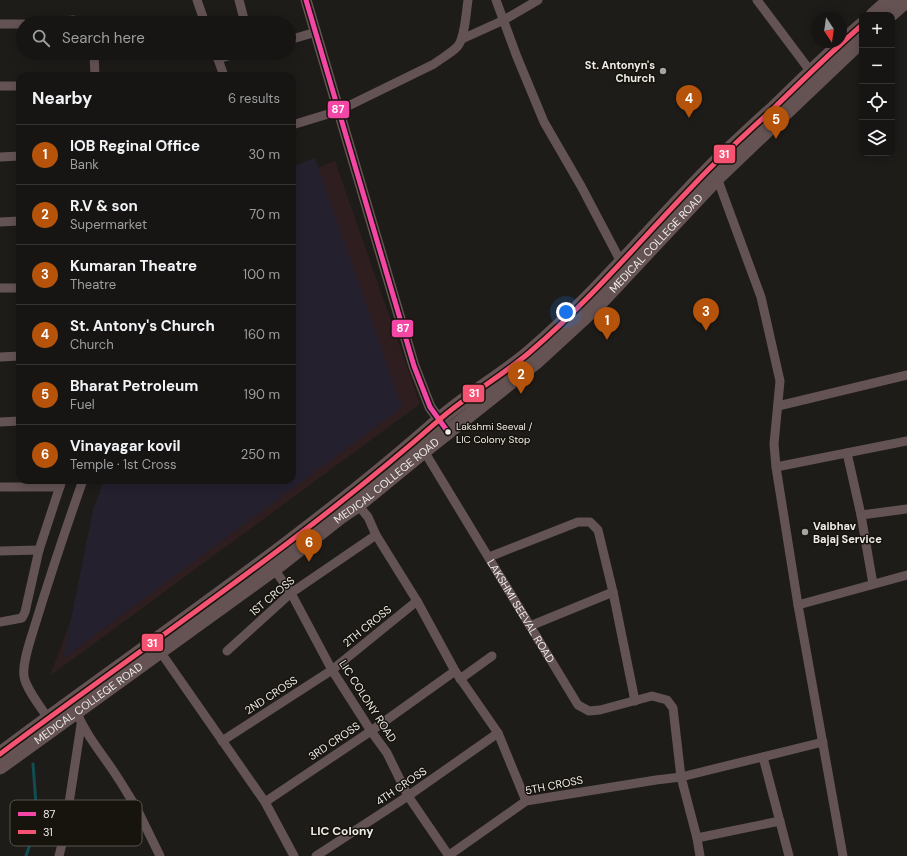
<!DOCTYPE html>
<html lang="en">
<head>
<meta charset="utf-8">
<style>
	:root { --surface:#161513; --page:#1f1e1c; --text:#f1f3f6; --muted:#9e9fa0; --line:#353433; --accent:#b45309 }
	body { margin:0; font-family:"DM Sans",sans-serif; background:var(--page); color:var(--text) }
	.controls { position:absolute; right:12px; top:12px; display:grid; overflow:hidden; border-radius:8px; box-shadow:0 2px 10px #0003 }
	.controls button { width:36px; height:36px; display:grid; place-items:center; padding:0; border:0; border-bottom:1px solid var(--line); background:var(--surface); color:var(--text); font:20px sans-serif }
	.compass { position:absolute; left:811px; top:12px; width:36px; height:36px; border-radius:50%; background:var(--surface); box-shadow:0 2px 10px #0003; rotate:167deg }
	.you { position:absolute; left:566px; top:312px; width:14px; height:14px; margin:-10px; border:3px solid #fff; border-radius:50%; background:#1a73e8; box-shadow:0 0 0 6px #1a73e833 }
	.badge { display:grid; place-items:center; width:26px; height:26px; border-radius:50%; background:var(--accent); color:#fff; font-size:13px; font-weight:700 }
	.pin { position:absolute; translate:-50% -33px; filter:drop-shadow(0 1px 2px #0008) }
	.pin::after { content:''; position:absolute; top:21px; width:14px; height:12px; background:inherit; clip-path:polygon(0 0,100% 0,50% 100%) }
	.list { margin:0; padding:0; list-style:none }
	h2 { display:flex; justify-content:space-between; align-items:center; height:52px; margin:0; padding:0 16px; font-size:17px }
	h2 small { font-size:13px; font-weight:400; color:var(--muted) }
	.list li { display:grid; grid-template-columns:26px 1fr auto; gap:12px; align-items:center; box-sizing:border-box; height:60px; padding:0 16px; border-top:1px solid var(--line) }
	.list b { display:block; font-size:15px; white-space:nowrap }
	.list p { margin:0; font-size:13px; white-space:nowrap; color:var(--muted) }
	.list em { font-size:13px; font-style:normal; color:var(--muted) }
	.icon { flex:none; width:22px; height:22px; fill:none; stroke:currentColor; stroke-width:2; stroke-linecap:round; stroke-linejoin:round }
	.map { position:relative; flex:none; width:907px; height:856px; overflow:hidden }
	.search { position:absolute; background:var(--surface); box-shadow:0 2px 10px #0003; left:16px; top:16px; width:280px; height:44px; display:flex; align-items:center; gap:10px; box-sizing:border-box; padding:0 14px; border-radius:22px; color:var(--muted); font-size:15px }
	.panel { position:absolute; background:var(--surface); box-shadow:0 2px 10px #0003; left:16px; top:72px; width:280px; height:412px; border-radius:12px }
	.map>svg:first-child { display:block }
</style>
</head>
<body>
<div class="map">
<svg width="907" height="856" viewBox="0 0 907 856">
	<rect width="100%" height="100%" fill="#1e1c19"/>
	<!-- commercial -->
	<path fill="#2e1e1f" d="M335 161 420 404 50 676 124 480H292V178Z"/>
	<!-- education -->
	<path fill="#25202e" d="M315 158 402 407 63 659 93 510 104 480H292V167Z"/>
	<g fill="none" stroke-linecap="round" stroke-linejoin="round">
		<!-- stream -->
		<path stroke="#104e54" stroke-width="3" d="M26 856 31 841 37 818 33 764"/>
		<!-- minor -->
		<g stroke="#645355" stroke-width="9">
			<path d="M197 0 205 23"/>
			<path d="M239 0 245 23"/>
			<path d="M496 0 517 57 544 122 581 186 621 262"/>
			<path d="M757 0 811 72"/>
			<path d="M35 23 74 20 86 23"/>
			<path d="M0 24H23"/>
			<path d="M462 39 504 20 538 0"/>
			<path d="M289 40 316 32"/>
			<path d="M94 53 95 76"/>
			<path d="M216 53 218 59 238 53"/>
			<path d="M218 59 224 76"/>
			<path d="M0 86H20"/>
			<path d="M292 125 338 111 434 64C442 58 451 53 457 47 465 39 466 12 468 0"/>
			<path d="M0 157 20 156"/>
			<path d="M716 175 761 297 780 381 774 444 776 467 798 605 843 856"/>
			<path d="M0 222 20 221"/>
			<path d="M0 288H20"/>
			<path d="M0 357 20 356"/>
			<path d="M778 406 907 375"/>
			<path d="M0 422 20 421"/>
			<path id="s1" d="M424 451 578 705 589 711 600 710 652 696 667 700 673 708 681 777 697 838 700 856"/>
			<path d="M847 453 861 515 873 584"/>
			<path d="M776 467 907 441"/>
			<path d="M0 487H60"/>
			<path d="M358 505 368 517 376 535 417 601 455 671 498 733 526 801"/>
			<path d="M861 515 907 509"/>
			<path d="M0 551 39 550"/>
			<path d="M489 557 578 522H590L598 530 613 592 635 701"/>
			<path d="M272 566 291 593 332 670 371 731 387 753 408 796 449 856"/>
			<path d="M798 605 907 575"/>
			<path d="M0 622 22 618 25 612 39 550 62 480"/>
			<path d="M530 626 613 592"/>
			<path d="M157 647 265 802 294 856"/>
			<path d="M227 651 291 593 376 535"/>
			<path d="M460 679 492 656"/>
			<path d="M76 711C85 733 99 750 112 769 121 782 129 796 137 809L115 824"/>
			<path d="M48 718C41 708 25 687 24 676 22 663 31 638 35 625 50 576 66 528 83 480"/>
			<path d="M222 741 332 670 417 601"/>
			<path d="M763 757 789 856"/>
			<path d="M265 802 371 731 455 671"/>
			<path d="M137 809 160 856"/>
			<path d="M697 838 780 821"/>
			<path d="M59 856 64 836 81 725"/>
			<path d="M316 856 408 796 498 733"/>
			<path d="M448 856 526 801 656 780 681 777 823 742"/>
		</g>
		<!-- tertiary -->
		<path stroke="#645355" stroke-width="11" d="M306 0 414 366 430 407 443 425"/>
		<!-- primary -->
		<g stroke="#655354" stroke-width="15">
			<path d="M873 15 890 0"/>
			<path d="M890 15 907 0"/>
			<path d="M0 754C147 644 301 542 439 420 467 395 501 377 530 352 595 296 649 230 709 169 730 148 753 127 775 107 804 79 832 51 862 25"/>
			<path id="s2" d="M0 767 274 569 340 517 358 505 424 451 536 362 598 305 717 178 862 40"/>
		</g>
		<!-- bus-1 casing -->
		<g stroke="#17130d" stroke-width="8">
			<path id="bus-1" d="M306 0 414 366 430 407 448 432"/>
		</g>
		<!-- bus-2 casing -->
		<g stroke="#17130d" stroke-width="8">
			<path id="bus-2" d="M0 754C147 644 301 542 439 420 467 395 501 377 530 352 595 296 649 230 709 169 730 148 753 127 775 107 804 79 832 51 862 25"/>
		</g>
		<!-- bus-1 -->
		<use href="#bus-1" stroke="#f346a5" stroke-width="5"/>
		<!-- bus-2 -->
		<use href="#bus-2" stroke="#f65372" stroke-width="5"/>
	</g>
	<!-- markers -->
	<g fill="#a6a4a0" stroke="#17130d" stroke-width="1.5">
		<circle cx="663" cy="71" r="4"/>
		<circle cx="805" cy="532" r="4"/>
	</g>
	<circle fill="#f0ede9" stroke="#17130d" stroke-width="1.5" cx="448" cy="432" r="3.5"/>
	<g text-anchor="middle" stroke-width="3" stroke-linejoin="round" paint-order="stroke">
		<!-- bus labels -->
		<g font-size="10" fill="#f0ede9" stroke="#17130d" text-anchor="start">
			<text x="456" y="430">Lakshmi Seeval /<tspan x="456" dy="13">LIC Colony Stop</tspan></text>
		</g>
		<!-- poi labels -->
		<g font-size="11" font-weight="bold" fill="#f0ede9" stroke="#17130d" text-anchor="end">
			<text x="655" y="69">St. Antonyn's<tspan x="655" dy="13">Church</tspan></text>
			<text x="813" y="530" text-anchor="start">Vaibhav<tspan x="813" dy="13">Bajaj Service</tspan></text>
		</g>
		<!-- street labels -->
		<g font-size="11" fill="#f0ede9" stroke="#17130d">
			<text dy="4" stroke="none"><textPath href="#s2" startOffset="841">MEDICAL COLLEGE ROAD</textPath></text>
			<text dy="4" stroke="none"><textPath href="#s2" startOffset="481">MEDICAL COLLEGE ROAD</textPath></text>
			<text transform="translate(272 596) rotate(-40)" y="4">1ST CROSS</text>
			<text dy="4" stroke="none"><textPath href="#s1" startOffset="187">LAKSHMI SEEVAL ROAD</textPath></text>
			<text transform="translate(367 626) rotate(-39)" y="4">2TH CROSS</text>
			<text transform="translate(271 695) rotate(-33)" y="4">2ND CROSS</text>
			<text transform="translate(368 701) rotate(57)" y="4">LIC COLONY ROAD</text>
			<text dy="4" stroke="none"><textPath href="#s2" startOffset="109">MEDICAL COLLEGE ROAD</textPath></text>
			<text transform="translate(334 741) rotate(-34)" y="4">3RD CROSS</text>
			<text transform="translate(554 785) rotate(-11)" y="4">5TH CROSS</text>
			<text transform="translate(401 786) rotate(-34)" y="4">4TH CROSS</text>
		</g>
		<!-- neighbourhood labels -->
		<g font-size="12" font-weight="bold" fill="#f0ede9" stroke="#17130d">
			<text x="342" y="835">LIC Colony</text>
		</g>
	</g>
	<!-- legend -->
	<rect x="10" y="800" width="132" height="46" rx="6" fill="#17130d" stroke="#58544f" stroke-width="1"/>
	<rect x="18" y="812" width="18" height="4" fill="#f346a5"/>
	<rect x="18" y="830" width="18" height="4" fill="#f65372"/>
	<g font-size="11" fill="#f0ede9">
		<text x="43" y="818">87</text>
		<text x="43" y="836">31</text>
	</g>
	<g stroke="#17130d" stroke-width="1.5">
		<rect x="327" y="100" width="23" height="19" rx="4" fill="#f346a5"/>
		<rect x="713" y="144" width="23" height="20" rx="4" fill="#f65372"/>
		<rect x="391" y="319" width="23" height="19" rx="4" fill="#f346a5"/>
		<rect x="462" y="384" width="23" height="19" rx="4" fill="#f65372"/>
		<rect x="141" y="633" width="23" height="19" rx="4" fill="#f65372"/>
	</g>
	<g font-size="11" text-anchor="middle" font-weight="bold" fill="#fff">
		<text x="338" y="113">87</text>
		<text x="724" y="158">31</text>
		<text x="403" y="332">87</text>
		<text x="474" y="397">31</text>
		<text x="152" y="647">31</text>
	</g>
</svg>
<div class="controls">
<button>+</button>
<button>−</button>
<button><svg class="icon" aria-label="locate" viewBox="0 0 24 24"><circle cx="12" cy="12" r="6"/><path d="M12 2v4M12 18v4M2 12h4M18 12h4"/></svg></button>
<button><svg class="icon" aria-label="layers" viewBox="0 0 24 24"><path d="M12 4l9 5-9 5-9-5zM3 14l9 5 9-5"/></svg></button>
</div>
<svg class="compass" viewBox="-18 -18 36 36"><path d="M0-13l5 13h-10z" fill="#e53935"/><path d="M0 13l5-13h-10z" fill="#9e9fa0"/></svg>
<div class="you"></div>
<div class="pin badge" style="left:607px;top:340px">1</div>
<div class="pin badge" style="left:521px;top:394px">2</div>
<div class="pin badge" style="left:706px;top:331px">3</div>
<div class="pin badge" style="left:689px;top:118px">4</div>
<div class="pin badge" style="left:776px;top:139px">5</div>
<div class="pin badge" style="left:309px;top:562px">6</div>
<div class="search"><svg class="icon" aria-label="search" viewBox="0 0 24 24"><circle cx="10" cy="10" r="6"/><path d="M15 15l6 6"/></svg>Search here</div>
<section class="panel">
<h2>Nearby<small>6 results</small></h2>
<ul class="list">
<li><span class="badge">1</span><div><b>IOB Reginal Office</b><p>Bank</p></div><em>30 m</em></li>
<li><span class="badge">2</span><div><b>R.V &amp; son</b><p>Supermarket</p></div><em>70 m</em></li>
<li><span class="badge">3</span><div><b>Kumaran Theatre</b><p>Theatre</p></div><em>100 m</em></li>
<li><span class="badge">4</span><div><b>St. Antony's Church</b><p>Church</p></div><em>160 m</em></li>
<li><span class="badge">5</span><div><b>Bharat Petroleum</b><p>Fuel</p></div><em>190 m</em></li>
<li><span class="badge">6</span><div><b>Vinayagar kovil</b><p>Temple · 1st Cross</p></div><em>250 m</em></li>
</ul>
</section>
</div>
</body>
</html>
